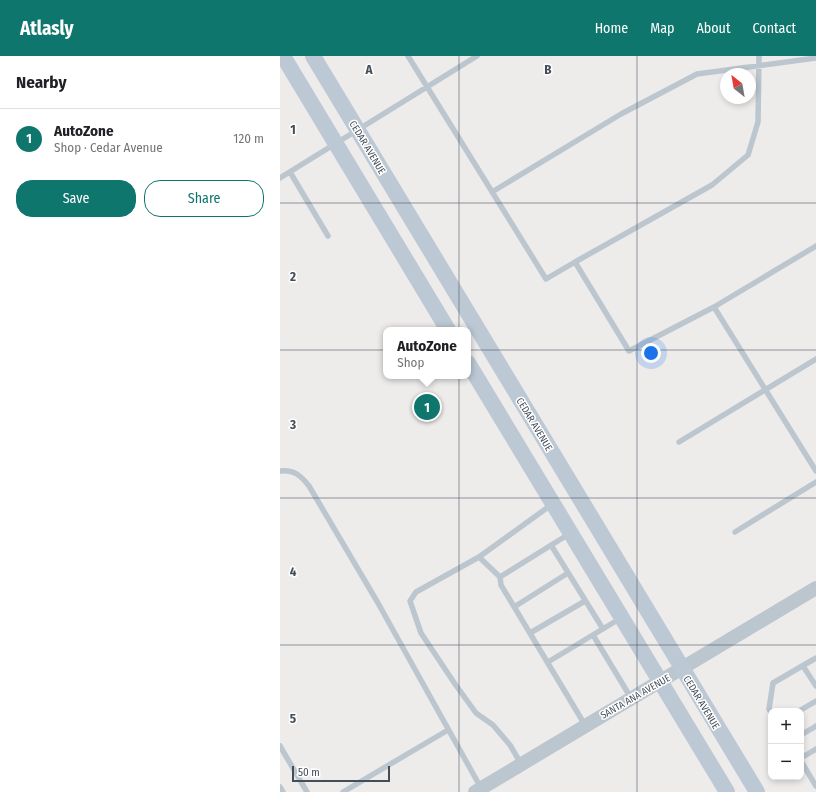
<!DOCTYPE html>
<html lang="en">
<head>
<meta charset="utf-8">
<style>
	:root { --surface:#fff; --page:#f6f6f6; --text:#202124; --muted:#757577; --line:#e0e0e0; --accent:#0f766e }
	body { margin:0; font-family:"Fira Sans Condensed",sans-serif; background:var(--page); color:var(--text) }
	.controls { position:absolute; right:12px; bottom:12px; display:grid; overflow:hidden; border-radius:8px; box-shadow:0 2px 6px #0003 }
	.controls button { width:36px; height:36px; display:grid; place-items:center; padding:0; border:0; border-bottom:1px solid var(--line); background:var(--surface); color:var(--text); font:20px sans-serif }
	.compass { position:absolute; left:440px; top:12px; width:36px; height:36px; border-radius:50%; background:var(--surface); box-shadow:0 2px 6px #0003; rotate:329deg }
	.scale { position:absolute; left:12px; bottom:10px; width:98px; box-sizing:border-box; padding-left:4px; border:2px solid #444e58; border-top:0; font-size:11px; line-height:14px; white-space:nowrap; color:#444e58; -webkit-text-stroke:3px #fff; paint-order:stroke }
	.you { position:absolute; left:371px; top:297px; width:14px; height:14px; margin:-10px; border:3px solid #fff; border-radius:50%; background:#1a73e8; box-shadow:0 0 0 6px #1a73e833 }
	.badge { display:grid; place-items:center; width:26px; height:26px; border-radius:50%; background:var(--accent); color:#fff; font-size:13px; font-weight:700 }
	.pin { position:absolute; translate:-50% -50%; border:2px solid #fff; box-shadow:0 1px 4px #0006 }
	.popup { position:absolute; left:103px; top:271px; width:88px; height:52px; box-sizing:border-box; display:grid; place-content:center; border-radius:8px; background:var(--surface); filter:drop-shadow(0 1px 3px #0005); font-size:13px; white-space:nowrap; color:var(--muted) }
	.popup b { font-size:15px; color:var(--text) }
	.popup::after { content:''; position:absolute; left:50%; top:100%; margin-left:-8px; border:8px solid transparent; border-top-color:var(--surface) }
	.list { margin:0; padding:0; list-style:none }
	h2 { display:flex; justify-content:space-between; align-items:center; height:52px; margin:0; padding:0 16px; font-size:17px }
	h2 small { font-size:13px; font-weight:400; color:var(--muted) }
	.list li { display:grid; grid-template-columns:26px 1fr auto; gap:12px; align-items:center; box-sizing:border-box; height:60px; padding:0 16px; border-top:1px solid var(--line) }
	.list b { display:block; font-size:15px; white-space:nowrap }
	.list p { margin:0; font-size:13px; white-space:nowrap; color:var(--muted) }
	.list em { font-size:13px; font-style:normal; color:var(--muted) }
	.actions { display:flex; gap:8px; padding:12px 16px }
	.actions a { flex:1; padding:9px 0; border:1px solid var(--accent); border-radius:16px; text-align:center; font-size:14px; color:var(--accent) }
	.actions .main { background:var(--accent); color:#fff }
	.map { position:relative; flex:none; width:536px; height:736px; overflow:hidden }
	header { display:flex; align-items:center; gap:24px; box-sizing:border-box; height:56px; padding:0 20px; background:var(--accent); color:#fff }
	header strong { font-size:19px }
	nav { display:flex; gap:22px; margin-inline-start:auto; font-size:14px }
	main { display:flex }
	aside { flex:1; background:var(--surface) }
	.map>svg:first-child { display:block }
</style>
</head>
<body>
<header>
<strong>Atlasly</strong>
<nav><a>Home</a><a>Map</a><a>About</a><a>Contact</a></nav>
</header>
<main>
<aside>
<h2>Nearby<small></small></h2>
<ul class="list">
<li><span class="badge">1</span><div><b>AutoZone</b><p>Shop · Cedar Avenue</p></div><em>120 m</em></li>
</ul>
<div class="actions"><a class="main">Save</a><a>Share</a></div>
</aside>
<div class="map">
<svg width="536" height="736" viewBox="0 0 536 736">
	<rect width="100%" height="100%" fill="#eeebeb"/>
	<g fill="none" stroke-linecap="round" stroke-linejoin="round">
		<!-- service -->
		<path stroke="#bcc6ce" stroke-width="5.5" d="M128 0 266 223 295 206 349 295 434 251 536 415
			M10 116 48 180
			M0 122 197 0
			M212 136 341 58 417 18 536 2
			M295 206 432 129 468 99 478 66 479 0
			M434 251 536 190
			M399 386 536 303
			M0 415C14 413 21 420 29 430L98 547 201 732
			M455 476 536 426
			M271 489 323 573
			M199 501 220 521 221 529 305 669
			M220 521 289 478
			M234 551 288 517
			M250 577 305 545
			M313 579 351 642
			M268 606 341 562
			M523 610 536 630
			M519 655 536 645
			M491 657 489 653 493 627 536 602
			M521 679 536 670
			M0 690 27 736
			M521 702 536 693
			M521 705 536 730
			M241 708 230 689 213 669 196 657 175 628 141 577 130 545 136 536 199 501 271 449
			M0 731 3 736
			M63 736 168 674"/>
		<!-- tertiary -->
		<path stroke="#bcc6ce" stroke-width="14" d="M195 736 536 532"/>
		<!-- secondary -->
		<path stroke="#bdc8d5" stroke-width="16" d="M3 0 168 274
			M33 0 477 736
			M188 307 447 736"/>
	</g>
	<!-- grid -->
	<path fill="none" stroke="#444e58" stroke-width="1" stroke-opacity="0.55" d="M179 0V736M357 0V736M0 147H536M0 294H536M0 442H536M0 589H536"/>
	<g text-anchor="middle" stroke-width="3" stroke-linejoin="round" paint-order="stroke">
		<!-- street labels -->
		<g font-size="10" fill="#444e58" stroke="#fff">
			<text transform="translate(88 91) rotate(59)" y="4">CEDAR AVENUE</text>
			<text transform="translate(255 368) rotate(59)" y="4">CEDAR AVENUE</text>
			<text transform="translate(355 640) rotate(-30)" y="4">SANTA ANA AVENUE</text>
			<text transform="translate(422 646) rotate(59)" y="4">CEDAR AVENUE</text>
		</g>
	</g>
	<g font-size="13" text-anchor="middle" font-weight="bold" fill="#444e58" stroke="#fff" stroke-width="3" stroke-linejoin="round" paint-order="stroke">
		<text x="89" y="18">A</text>
		<text x="268" y="18">B</text>
		<text x="13" y="78">1</text>
		<text x="13" y="225">2</text>
		<text x="13" y="373">3</text>
		<text x="13" y="520">4</text>
		<text x="13" y="667">5</text>
	</g>
</svg>
<div class="controls">
<button>+</button>
<button>−</button>
</div>
<svg class="compass" viewBox="-18 -18 36 36"><path d="M0-13l5 13h-10z" fill="#e53935"/><path d="M0 13l5-13h-10z" fill="#757577"/></svg>
<div class="scale">50 m</div>
<div class="you"></div>
<div class="pin badge" style="left:147px;top:351px">1</div>
<div class="popup"><b>AutoZone</b>Shop</div>
</div>
</main>
</body>
</html>
